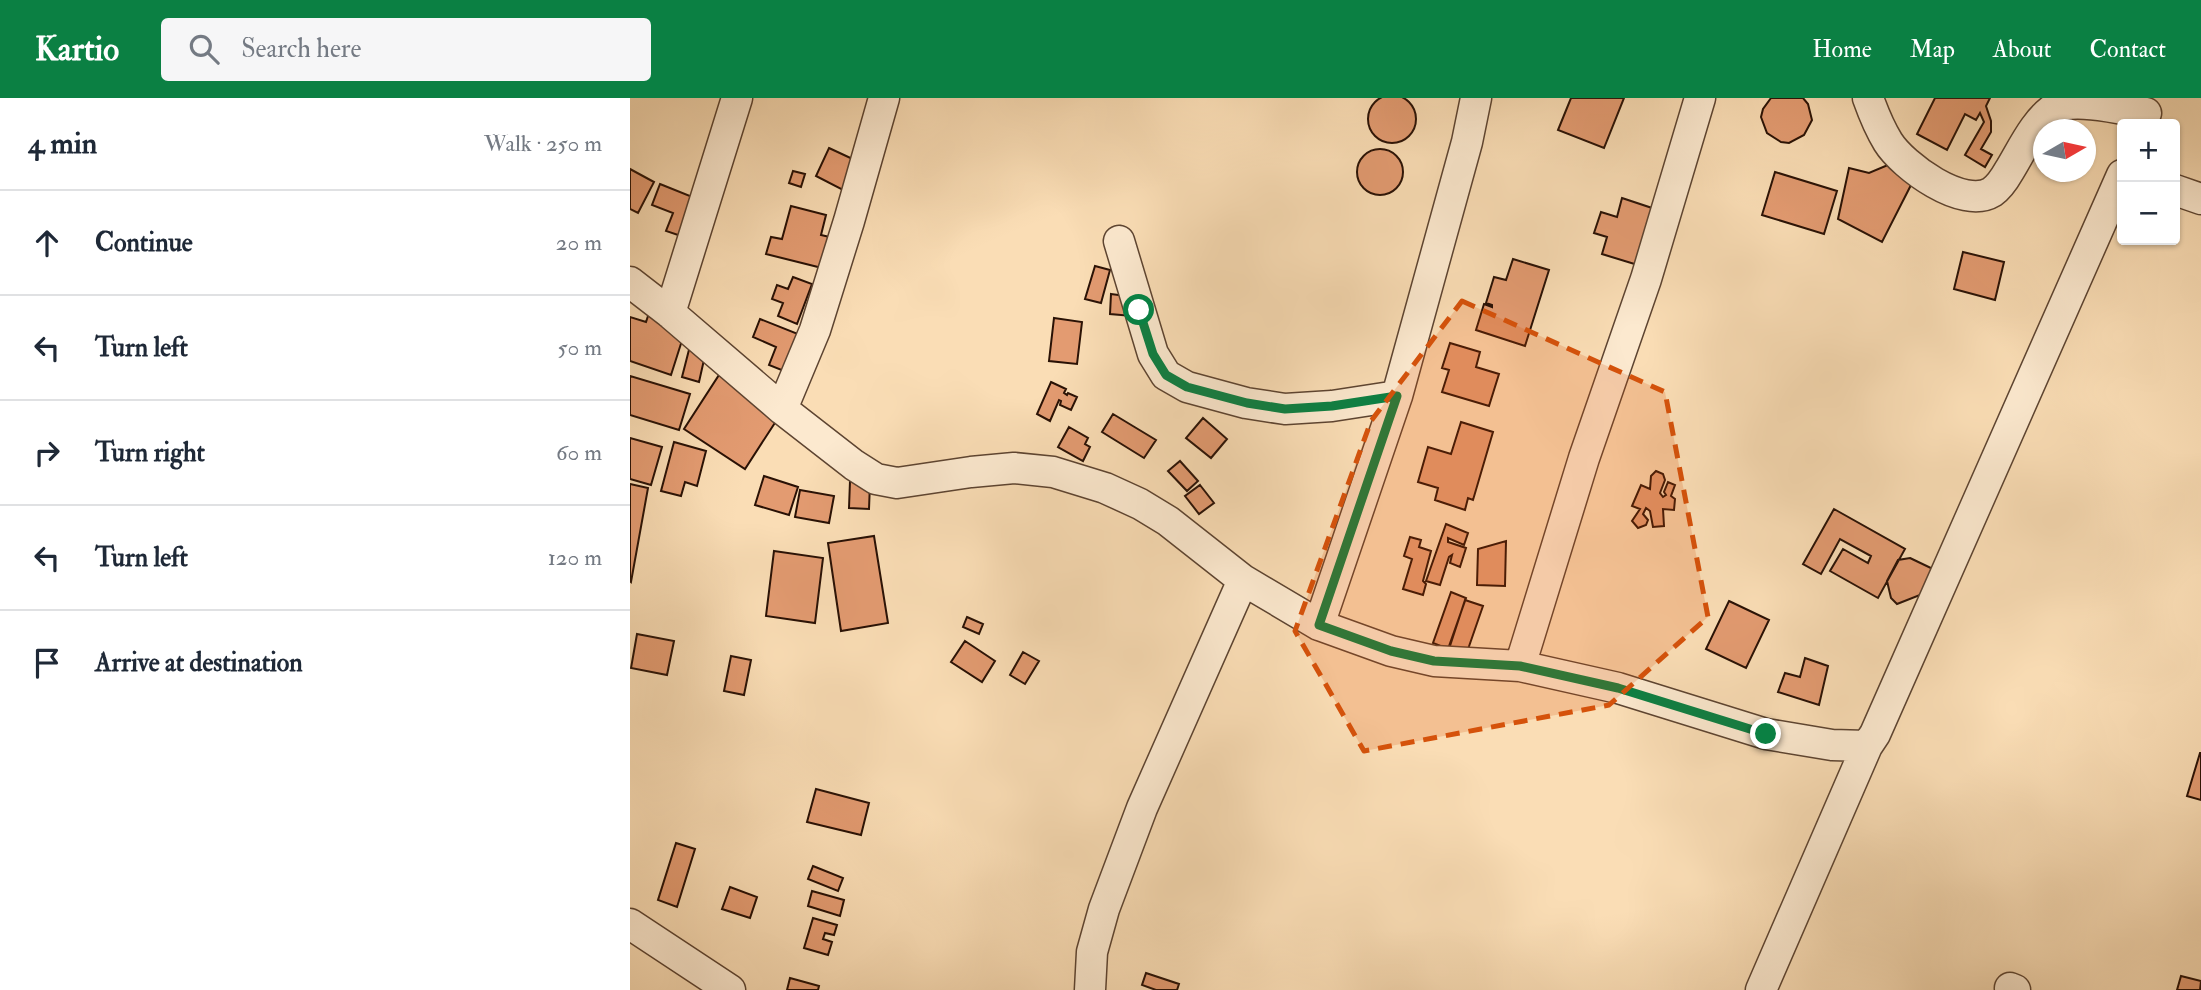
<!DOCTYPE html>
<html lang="en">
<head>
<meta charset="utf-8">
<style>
	:root { --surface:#fff; --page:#f6f6f7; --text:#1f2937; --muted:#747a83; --line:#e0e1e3; --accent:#0b8043 }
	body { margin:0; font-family:"IM FELL Double Pica",serif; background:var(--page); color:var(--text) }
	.controls { position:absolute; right:21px; top:21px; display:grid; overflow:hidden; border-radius:7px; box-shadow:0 2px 5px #0004 }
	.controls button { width:63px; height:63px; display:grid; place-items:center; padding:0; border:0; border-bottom:2px solid var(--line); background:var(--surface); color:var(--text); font:35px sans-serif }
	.compass { position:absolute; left:1403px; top:21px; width:63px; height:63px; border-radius:50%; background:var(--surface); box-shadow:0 2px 5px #0004; rotate:81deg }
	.stop { position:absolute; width:21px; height:21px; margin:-16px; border:5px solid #0b8043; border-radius:50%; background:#fff }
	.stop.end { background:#0b8043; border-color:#fff; box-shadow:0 2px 7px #0008 }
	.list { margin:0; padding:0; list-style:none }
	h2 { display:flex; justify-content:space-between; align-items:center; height:91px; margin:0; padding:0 28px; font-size:30px }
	h2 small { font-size:23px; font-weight:400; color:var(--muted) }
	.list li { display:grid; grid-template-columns:46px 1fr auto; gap:21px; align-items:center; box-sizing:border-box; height:105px; padding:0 28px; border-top:2px solid var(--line) }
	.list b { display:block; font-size:26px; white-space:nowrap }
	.list em { font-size:23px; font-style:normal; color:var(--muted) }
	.icon { flex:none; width:38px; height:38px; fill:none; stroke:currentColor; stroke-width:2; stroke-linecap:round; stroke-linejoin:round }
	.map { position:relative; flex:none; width:1571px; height:892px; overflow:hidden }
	header { display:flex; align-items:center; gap:42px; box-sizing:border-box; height:98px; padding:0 35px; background:var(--accent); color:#fff }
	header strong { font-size:33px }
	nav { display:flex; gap:38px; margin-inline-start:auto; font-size:24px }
	.search { width:490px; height:63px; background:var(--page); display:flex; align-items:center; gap:18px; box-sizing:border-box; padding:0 24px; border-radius:7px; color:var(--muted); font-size:26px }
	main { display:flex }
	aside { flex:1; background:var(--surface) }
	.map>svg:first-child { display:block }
</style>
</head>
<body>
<header>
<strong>Kartio</strong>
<div class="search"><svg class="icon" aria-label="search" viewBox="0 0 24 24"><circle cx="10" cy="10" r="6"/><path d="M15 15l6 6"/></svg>Search here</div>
<nav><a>Home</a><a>Map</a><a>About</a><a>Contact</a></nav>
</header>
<main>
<aside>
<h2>4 min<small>Walk · 250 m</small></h2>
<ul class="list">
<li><svg class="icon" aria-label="ahead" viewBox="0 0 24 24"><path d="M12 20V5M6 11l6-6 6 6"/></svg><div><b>Continue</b></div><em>20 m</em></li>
<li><svg class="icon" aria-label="left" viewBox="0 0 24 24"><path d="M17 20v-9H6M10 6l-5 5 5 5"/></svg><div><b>Turn left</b></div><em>50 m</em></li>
<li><svg class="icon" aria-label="right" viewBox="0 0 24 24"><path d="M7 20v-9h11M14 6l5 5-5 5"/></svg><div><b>Turn right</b></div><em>60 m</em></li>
<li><svg class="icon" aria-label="left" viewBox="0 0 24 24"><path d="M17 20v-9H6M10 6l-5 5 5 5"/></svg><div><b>Turn left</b></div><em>120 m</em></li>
<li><svg class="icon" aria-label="arrive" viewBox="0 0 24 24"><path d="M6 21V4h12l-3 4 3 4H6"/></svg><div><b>Arrive at destination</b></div></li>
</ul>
</aside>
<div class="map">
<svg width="1571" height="892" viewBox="0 0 1571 892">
	<rect width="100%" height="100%" fill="#faddb5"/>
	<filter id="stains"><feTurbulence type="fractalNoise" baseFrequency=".00286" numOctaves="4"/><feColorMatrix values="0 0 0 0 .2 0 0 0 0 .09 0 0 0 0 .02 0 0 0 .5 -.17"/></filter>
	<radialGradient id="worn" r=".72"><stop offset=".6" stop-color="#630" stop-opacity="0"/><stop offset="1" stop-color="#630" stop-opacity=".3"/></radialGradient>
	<!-- building -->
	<path fill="#e39b71" stroke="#291105" stroke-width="2" d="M738 21a24 24 0 1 1 48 0a24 24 0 1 1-48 0Z
		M941 0H994L974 50 928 32Z
		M1141 0H1173L1178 6 1182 22 1174 37 1159 45 1151 44 1137 35 1131 19 1133 11Z
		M1305 0H1360L1356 8 1361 23V34L1351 51 1362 57 1355 69 1335 57 1354 24 1350 15 1346 22 1335 16 1317 52 1287 36Z
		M199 50 227 63 213 92 186 78Z
		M727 74a23 23 0 1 1 46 0a23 23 0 1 1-46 0Z
		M1265 64 1282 85 1252 144 1208 121 1219 70 1239 75Z
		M0 71 24 84 8 115 0 111Z
		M163 73 175 76 171 89 159 85Z
		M1145 74 1207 93 1194 136 1132 117Z
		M30 86 65 100 51 138 36 133 43 115 22 107Z
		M992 100 1028 112 1011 168 972 156 977 139 964 135 971 114 987 119Z
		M161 108 196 117 191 137 204 140 196 171 136 156 141 139 152 141Z
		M1333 154 1374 164 1365 202 1324 191Z
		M883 161 919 172 895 248 846 232 854 206 862 209V207L856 205 864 179 876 182Z
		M465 168 480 172 471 205 455 201Z
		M163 179 182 186 167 226 148 218 153 205 142 201 147 187 158 191Z
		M481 196 504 199 502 218 480 216Z
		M20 212 55 233 41 277 0 263V219L16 224Z
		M424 220 452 224 447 266 419 263Z
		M130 221 173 238 159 275 139 267 146 249 123 239Z
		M62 240 78 244 69 284 52 279Z
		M820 245 850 254 846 269 869 276 859 308 812 294 819 272 812 270Z
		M89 277 150 317 115 371 54 331Z
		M0 278 60 296 49 332 0 317Z
		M421 284 436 291 434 295 437 297 438 295 447 299 441 312 430 307 431 303 429 302 420 323 407 316Z
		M483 316 526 342 514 360 472 334Z
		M573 320 597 341 581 360 556 340Z
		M831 324 863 334 843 402 838 400 835 412 805 402 808 390 788 384 798 349 821 356Z
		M439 329 458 340 455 346 460 349 453 363 428 349Z
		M0 340 32 349 21 387 0 381Z
		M44 344 76 353 67 388 55 384 51 398 31 393Z
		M550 363 568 383 557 393 538 373Z
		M1026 373 1033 376 1035 382 1030 395 1033 399 1036 397 1034 394 1038 384 1045 387 1041 398 1045 401 1044 412 1033 411 1034 428 1023 429 1020 413 1016 410 1013 416 1018 422 1016 427 1008 430 1002 423 1010 411 1002 408 1011 387 1020 391 1021 378Z
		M134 378 168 389 159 417 125 407Z
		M220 383 240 385 239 411 219 410Z
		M0 386 18 390 1 484 0 483Z
		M570 387 584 405 569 416 555 398Z
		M170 392 204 398 199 425 165 419Z
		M1204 411 1275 451 1248 500 1200 473 1213 451 1238 465 1241 458 1210 441 1191 476 1173 466Z
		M816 426 838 435 834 447 818 440V444L836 450 830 469 820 465 822 457 819 459 810 487 796 483Z
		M244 438 258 525 211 533 198 445Z
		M780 439 791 442 789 449 801 453 793 483 796 486 793 497 773 491 782 461 774 458Z
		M876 443 875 488 847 487 848 451Z
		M144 453 193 460 185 525 136 518Z
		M1280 460 1303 471 1290 497 1267 506 1261 500 1257 483 1268 462Z
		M821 494 836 500 818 551 803 545Z
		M835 502 853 508 836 557 819 551Z
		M1099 503 1139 522 1116 570 1076 551Z
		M337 519 353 526 349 536 333 529Z
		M7 536 44 543 37 577 1 570Z
		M335 543 365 563 352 584 321 564Z
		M393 554 409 563 395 586 380 577Z
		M101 558 121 562 114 597 94 593Z
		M1175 560 1198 568 1189 607 1148 594 1155 575 1170 579Z
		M1570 655H1571V702L1557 698Z
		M186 691 239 705 231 737 177 724Z
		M46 745 65 751 47 809 28 802Z
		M183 768 213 780 208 793 178 781Z
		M100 789 127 799 120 820 92 811Z
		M182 793 214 802 210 818 178 808Z
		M183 820 207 827 204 837 195 835 193 841 202 844 198 857 174 850Z
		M516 875 549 886 547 892H526L512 887Z
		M1551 878 1571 883 1570 892H1547Z
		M160 880 189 888 188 892H157Z"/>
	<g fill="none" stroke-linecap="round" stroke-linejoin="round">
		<!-- minor casing -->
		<g stroke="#5d4431" stroke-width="33">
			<path id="minor" d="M1238 0C1243 14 1250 31 1258 44 1273 68 1333 112 1362 94 1369 89 1375 80 1379 73 1392 52 1405 22 1426 9 1447 0 1492 11 1516 15
				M1545 92 1571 101
				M489 143 523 256 536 277 557 289 616 305 655 311 702 308 767 298
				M0 184 40 215 152 311 224 367 246 381 267 385 341 374 384 370 423 374 475 390 510 406 538 423 613 482 689 527 761 553 804 563 890 568 988 590 1136 636 1202 647 1237 648 1245 636 1492 77
				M40 215 107 0
				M152 311 185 232 219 123 254 0
				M689 527 767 298 837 44 846 0
				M890 568 954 360 1016 181 1070 0
				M0 826 100 892
				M1380 890 1385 892
				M460 892 462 854 474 811 512 710 613 482
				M1131 892 1237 648"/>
		</g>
		<!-- minor -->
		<use href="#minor" stroke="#fce9cf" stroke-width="30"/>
	</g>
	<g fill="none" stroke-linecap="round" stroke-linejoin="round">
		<!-- route -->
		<path stroke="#0b8043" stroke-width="9" d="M509 212 523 256 536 277 557 289 617 305 655 311 702 308 767 298 689 527 761 553 804 563 890 568 988 590 1136 636"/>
	</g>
	<!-- marked area -->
	<path fill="#d5520b" fill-opacity="0.2" stroke="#d5520b" stroke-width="5" stroke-dasharray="14 9" stroke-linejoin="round" d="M832 203 1035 294 1078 519 979 607 734 653 665 533 741 323Z"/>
	<rect width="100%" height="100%" filter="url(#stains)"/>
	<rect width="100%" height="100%" fill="url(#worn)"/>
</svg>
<div class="controls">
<button>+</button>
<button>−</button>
</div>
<svg class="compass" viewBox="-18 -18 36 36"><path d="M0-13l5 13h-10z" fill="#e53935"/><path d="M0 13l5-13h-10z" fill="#747a83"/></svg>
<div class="stop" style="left:509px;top:212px"></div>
<div class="stop end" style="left:1136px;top:636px"></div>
</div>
</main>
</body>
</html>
